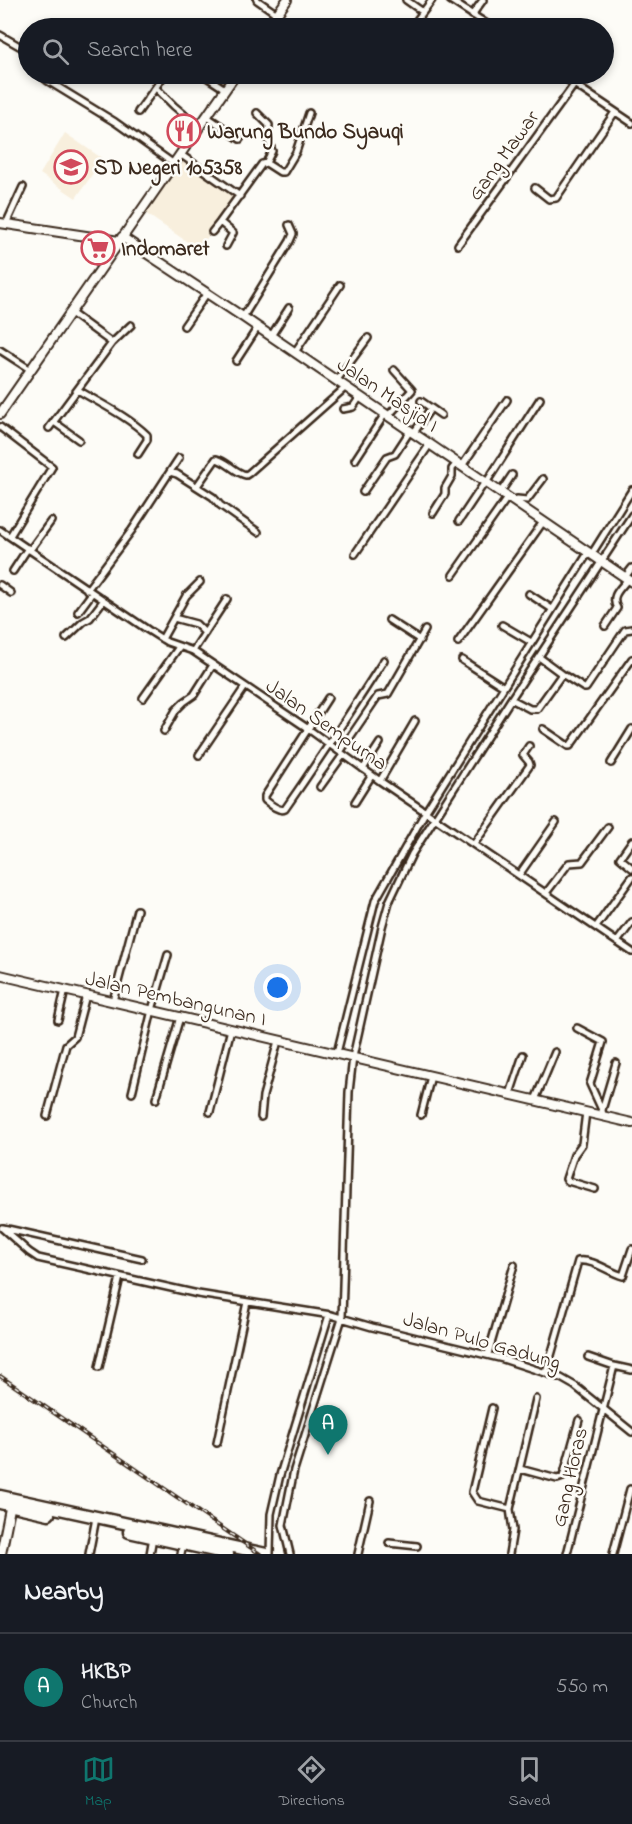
<!DOCTYPE html>
<html lang="en">
<head>
<meta charset="utf-8">
<style>
	:root { --surface:#171b24; --page:#242831; --text:#f1f3f6; --muted:#9ea1a6; --line:#363941; --accent:#0f766e }
	body { margin:0; font-family:"Indie Flower",sans-serif; background:var(--page); color:var(--text) }
	.you { position:absolute; left:278px; top:988px; width:21px; height:21px; margin:-15px; border:4px solid #fff; border-radius:50%; background:#1a73e8; box-shadow:0 0 0 9px #1a73e833 }
	.badge { display:grid; place-items:center; width:39px; height:39px; border-radius:50%; background:var(--accent); color:#fff; font-size:20px; font-weight:700 }
	.pin { position:absolute; translate:-50% -50px; filter:drop-shadow(0 2px 3px #0008) }
	.pin::after { content:''; position:absolute; top:32px; width:21px; height:18px; background:inherit; clip-path:polygon(0 0,100% 0,50% 100%) }
	.list { margin:0; padding:0; list-style:none }
	h2 { display:flex; justify-content:space-between; align-items:center; height:78px; margin:0; padding:0 24px; font-size:26px }
	h2 small { font-size:20px; font-weight:400; color:var(--muted) }
	.list li { display:grid; grid-template-columns:39px 1fr auto; gap:18px; align-items:center; box-sizing:border-box; height:108px; padding:0 24px; border-top:2px solid var(--line) }
	.list b { display:block; font-size:22px; white-space:nowrap }
	.list p { margin:0; font-size:20px; white-space:nowrap; color:var(--muted) }
	.list em { font-size:20px; font-style:normal; color:var(--muted) }
	.icon { flex:none; width:33px; height:33px; fill:none; stroke:currentColor; stroke-width:2; stroke-linecap:round; stroke-linejoin:round }
	.map { position:relative; flex:none; width:632px; height:1554px; overflow:hidden }
	.search { position:absolute; background:var(--surface); box-shadow:0 3px 9px #0003; left:18px; right:18px; top:18px; height:66px; display:flex; align-items:center; gap:15px; box-sizing:border-box; padding:0 21px; border-radius:33px; color:var(--muted); font-size:22px }
	.sheet { height:186px; background:var(--surface) }
	nav { display:flex; justify-content:space-around; align-items:center; box-sizing:border-box; height:84px; border-top:2px solid var(--line); background:var(--surface); font-size:16px; color:var(--muted) }
	nav a { display:grid; justify-items:center; gap:3px }
	nav .on { color:var(--accent) }
	.map>svg:first-child { display:block }
</style>
</head>
<body>
<div class="map">
<svg width="632" height="1554" viewBox="0 0 632 1554">
	<rect width="100%" height="100%" fill="#fdfcf7"/>
	<filter id="ink" filterUnits="userSpaceOnUse"><feTurbulence type="fractalNoise" baseFrequency=".0167" numOctaves="2"/><feDisplacementMap in="SourceGraphic" scale="12" xChannelSelector="R" yChannelSelector="G"/><feConvolveMatrix kernelMatrix="1 2 1 2 8 2 1 2 1" color-interpolation-filters="sRGB"/></filter>
	<g filter="url(#ink)">
		<!-- built -->
		<path fill="#f8efdd" d="M65 133 103 159 76 198 40 174Z
			M182 159 235 196 199 250 145 213Z"/>
		<g fill="none" stroke-linecap="round" stroke-linejoin="round">
			<!-- street casing -->
			<g stroke="#3b2a1e" stroke-width="10">
				<path id="street" d="M257 0 277 14
					M406 0 423 12
					M450 0 493 28
					M472 15 483 0
					M411 28 432 0
					M475 28 481 20
					M0 35 28 51
					M39 74 48 81 115 122 174 164
					M179 74H186
					M202 74 225 89
					M559 74 632 123
					M444 78 447 74
					M156 88 174 106 199 127
					M138 112 165 74
					M257 113 269 125 268 139 272 151 266 163
					M206 116 240 139
					M180 154 240 196
					M535 188 549 199 556 198 615 112
					M6 224 23 187
					M212 232 220 222
					M458 245 582 74
					M226 246 233 233 220 222 262 164 266 163 280 172H284L296 152 309 113
					M243 317 290 241 293 234 289 225
					M184 326 207 293
					M271 336 289 308
					M112 343 131 325
					M0 350 31 370
					M295 352 340 285
					M236 361 258 327
					M336 381 368 338
					M78 390C101 404 127 416 147 435V440L138 454
					M421 401 431 408
					M343 409 353 407 360 397
					M388 416 412 390 394 370
					M54 422 79 440
					M0 427 52 467 10 536
					M49 428 112 343 71 313
					M413 434 431 408 441 415
					M355 460 385 414
					M462 466 507 400
					M170 472 177 474 213 497 220 505 258 532
					M486 483 540 399
					M197 486 216 459C227 461 235 473 246 475L249 473 346 387
					M363 492 387 457 395 454 410 431
					M500 493 512 475
					M514 502 517 499 527 500 543 479
					M433 513 445 494V488L452 476V469L457 463
					M459 521 485 482
					M0 530 148 630 167 642 193 651 307 728 380 781 632 952
					M30 550 51 521
					M355 554 430 444
					M591 555 632 490
					M13 571 28 548
					M453 575 507 498
					M625 577 632 568
					M0 585 11 593
					M87 590 132 530 179 458
					M529 594 552 609
					M78 612 92 593
					M174 618 196 624 205 633
					M389 620 420 640
					M502 625 531 642
					M605 626 617 608C610 596 620 589 628 579
					M66 638 83 622 90 618 103 601
					M162 639 186 596 200 582
					M458 642 543 522
					M193 651 227 599
					M539 657 562 674
					M462 660 504 687
					M143 698 179 647
					M328 698 265 796V800C270 804 279 812 285 809 319 760 352 710 384 660
					M511 699 530 709H537L562 674 584 688H586L625 630 632 629
					M543 729 568 746H570L632 659
					M164 731 176 710 184 702 194 695 213 665
					M340 752 378 696 388 694 425 630
					M199 755 245 687
					M611 763 632 729
					M363 769 380 743
					M380 781 415 721
					M320 787 343 755
					M355 802 372 775
					M632 841 620 858 632 868
					M474 844 530 765 529 762 523 755 529 746
					M519 875 556 822
					M546 893 569 863 582 862 608 827
					M596 927 632 877
					M617 942 632 922
					M113 1001 137 910
					M58 1020 65 990
					M577 1028 603 1042 590 1084 602 1110 603 1116
					M337 1053 375 901 426 811 588 553
					M132 1093 152 1010 168 955
					M510 1094 523 1055
					M156 1099 180 1017
					M535 1100 555 1052
					M602 1110 616 1063
					M210 1112 231 1029
					M586 1112 582 1144 574 1155 566 1179 568 1181 595 1189
					M421 1115 431 1076
					M47 1116 66 1045 75 1037 86 995
					M261 1117 263 1096 278 1041
					M2 1228 29 1252 38 1258 198 1294 331 1315 372 1327 503 1359 561 1378 575 1386 632 1432
					M3 1228 142 1259
					M488 1354 514 1265
					M588 1357 614 1366 632 1370
					M99 1367 120 1277
					M546 1373 578 1261C594 1259 608 1272 623 1276L632 1249
					M492 1408 472 1492 478 1501 510 1509
					M217 1443 247 1302
					M520 1469 557 1479 563 1477 579 1420
					M389 1543 417 1546
					M89 1554 96 1518
					M150 1554 153 1537
					M181 1554 183 1544
					M270 1554 271 1514 280 1475 329 1315
					M290 1554 283 1525 294 1470 342 1318 349 1092 353 1057 382 927 389 902 412 854 511 699 632 515
					M358 1554 370 1501
					M509 1554 513 1530 510 1509 536 1399
					M567 1554 614 1366
					M613 1554 630 1489"/>
			</g>
			<!-- secondary casing -->
			<g stroke="#3b2a1e" stroke-width="12">
				<path id="secondary" d="M267 28 287 0
					M0 223 119 241
					M122 237 243 317 632 582
					M0 414 236 74
					M0 975 632 1123
					M1 1554 11 1503"/>
			</g>
			<!-- highway casing -->
			<g stroke="#3b2a1e" stroke-width="15">
				<path id="highway" d="M0 1496 266 1554
					M0 1503 49 1514
					M129 1532 228 1554"/>
			</g>
			<!-- street -->
			<use href="#street" stroke="#fdfcf7" stroke-width="5"/>
			<!-- secondary -->
			<use href="#secondary" stroke="#fdfcf7" stroke-width="8"/>
			<!-- highway -->
			<use href="#highway" stroke="#fdfcf7" stroke-width="10"/>
			<!-- rail casing -->
			<g stroke="#3b2a1e" stroke-width="4">
				<path id="rail" d="M0 1376 260 1554"/>
			</g>
			<!-- rail -->
			<use href="#rail" stroke="#fdfcf7" stroke-width="1.5" stroke-dasharray="4.5" stroke-linecap="butt"/>
		</g>
	</g>
	<!-- icons -->
	<defs>
		<g id="restaurant-ring" transform="scale(1.725)"><circle r="9.5" fill="#fdfcf7" stroke="#d1495b" stroke-width="1.5"/><path d="M-5-6h1v4h1v-4h1v4h1v-4h1v5L-1.5 .5V6h-2V.5L-5-1ZM5-6V6H3V1.5H1.5Q1.5-4 5-6Z" fill="#d1495b"/></g>
		<g id="school-ring" transform="scale(1.725)"><circle r="9.5" fill="#fdfcf7" stroke="#d1495b" stroke-width="1.5"/><path d="M0-5L7-2L0 1L-7-2ZM-4 1L0 2.5L4 1V4Q0 6-4 4Z" fill="#d1495b"/></g>
		<g id="supermarket-ring" transform="scale(1.725)"><circle r="9.5" fill="#fdfcf7" stroke="#d1495b" stroke-width="1.5"/><path d="M-6-5.5h2.5l.6 2H6L4.5 2H-2.5L-4.4-4H-6ZM-1.5 3.2a1.3 1.3 0 1 0 .1 0ZM3 3.2a1.3 1.3 0 1 0 .1 0Z" fill="#d1495b"/></g>
	</defs>
	<g fill-rule="evenodd">
		<use href="#restaurant-ring" x="184" y="131"/>
		<use href="#school-ring" x="71" y="167"/>
		<use href="#supermarket-ring" x="98" y="248"/>
	</g>
	<g text-anchor="middle" stroke-width="5" stroke-linejoin="round" paint-order="stroke">
		<!-- poi labels -->
		<g font-size="21" font-weight="bold" fill="#3b2a1e" stroke="#fdfcf7" text-anchor="start">
			<text x="207" y="138">Warung Bundo Syauqi</text>
			<text x="94" y="174">SD Negeri 105358</text>
			<text x="121" y="255">Indomaret</text>
		</g>
		<!-- street labels -->
		<g font-size="21" fill="#3b2a1e" stroke="#fdfcf7">
			<text transform="translate(503 155) rotate(-54)" y="7">Gang Mawar</text>
			<text transform="translate(388 394) rotate(34)" y="7">Jalan Masjid I</text>
			<text transform="translate(327 724) rotate(35)" y="7">Jalan Sempurna</text>
			<text transform="translate(176 998) rotate(13)" y="7">Jalan Pembangunan I</text>
			<text transform="translate(482 1340) rotate(16)" y="7">Jalan Pulo Gadung</text>
			<text transform="translate(569 1477) rotate(-77)" y="7">Gang Horas</text>
		</g>
	</g>
</svg>
<div class="you"></div>
<div class="pin badge" style="left:328px;top:1455px">A</div>
<div class="search"><svg class="icon" aria-label="search" viewBox="0 0 24 24"><circle cx="10" cy="10" r="6"/><path d="M15 15l6 6"/></svg>Search here</div>
</div>
<section class="sheet">
<h2>Nearby<small></small></h2>
<ul class="list">
<li><span class="badge">A</span><div><b>HKBP</b><p>Church</p></div><em>550 m</em></li>
</ul>
</section>
<nav>
<a class="on"><svg class="icon" aria-label="map" viewBox="0 0 24 24"><path d="M3 6l6-2 6 2 6-2v14l-6 2-6-2-6 2zM9 4v14M15 6v14"/></svg>Map</a>
<a><svg class="icon" aria-label="directions" viewBox="0 0 24 24"><path d="M12 3l9 9-9 9-9-9zM9 14v-3h6M13 9l2 2-2 2"/></svg>Directions</a>
<a><svg class="icon" aria-label="saved" viewBox="0 0 24 24"><path d="M7 4h10v16l-5-4-5 4z"/></svg>Saved</a>
</nav>
</body>
</html>
